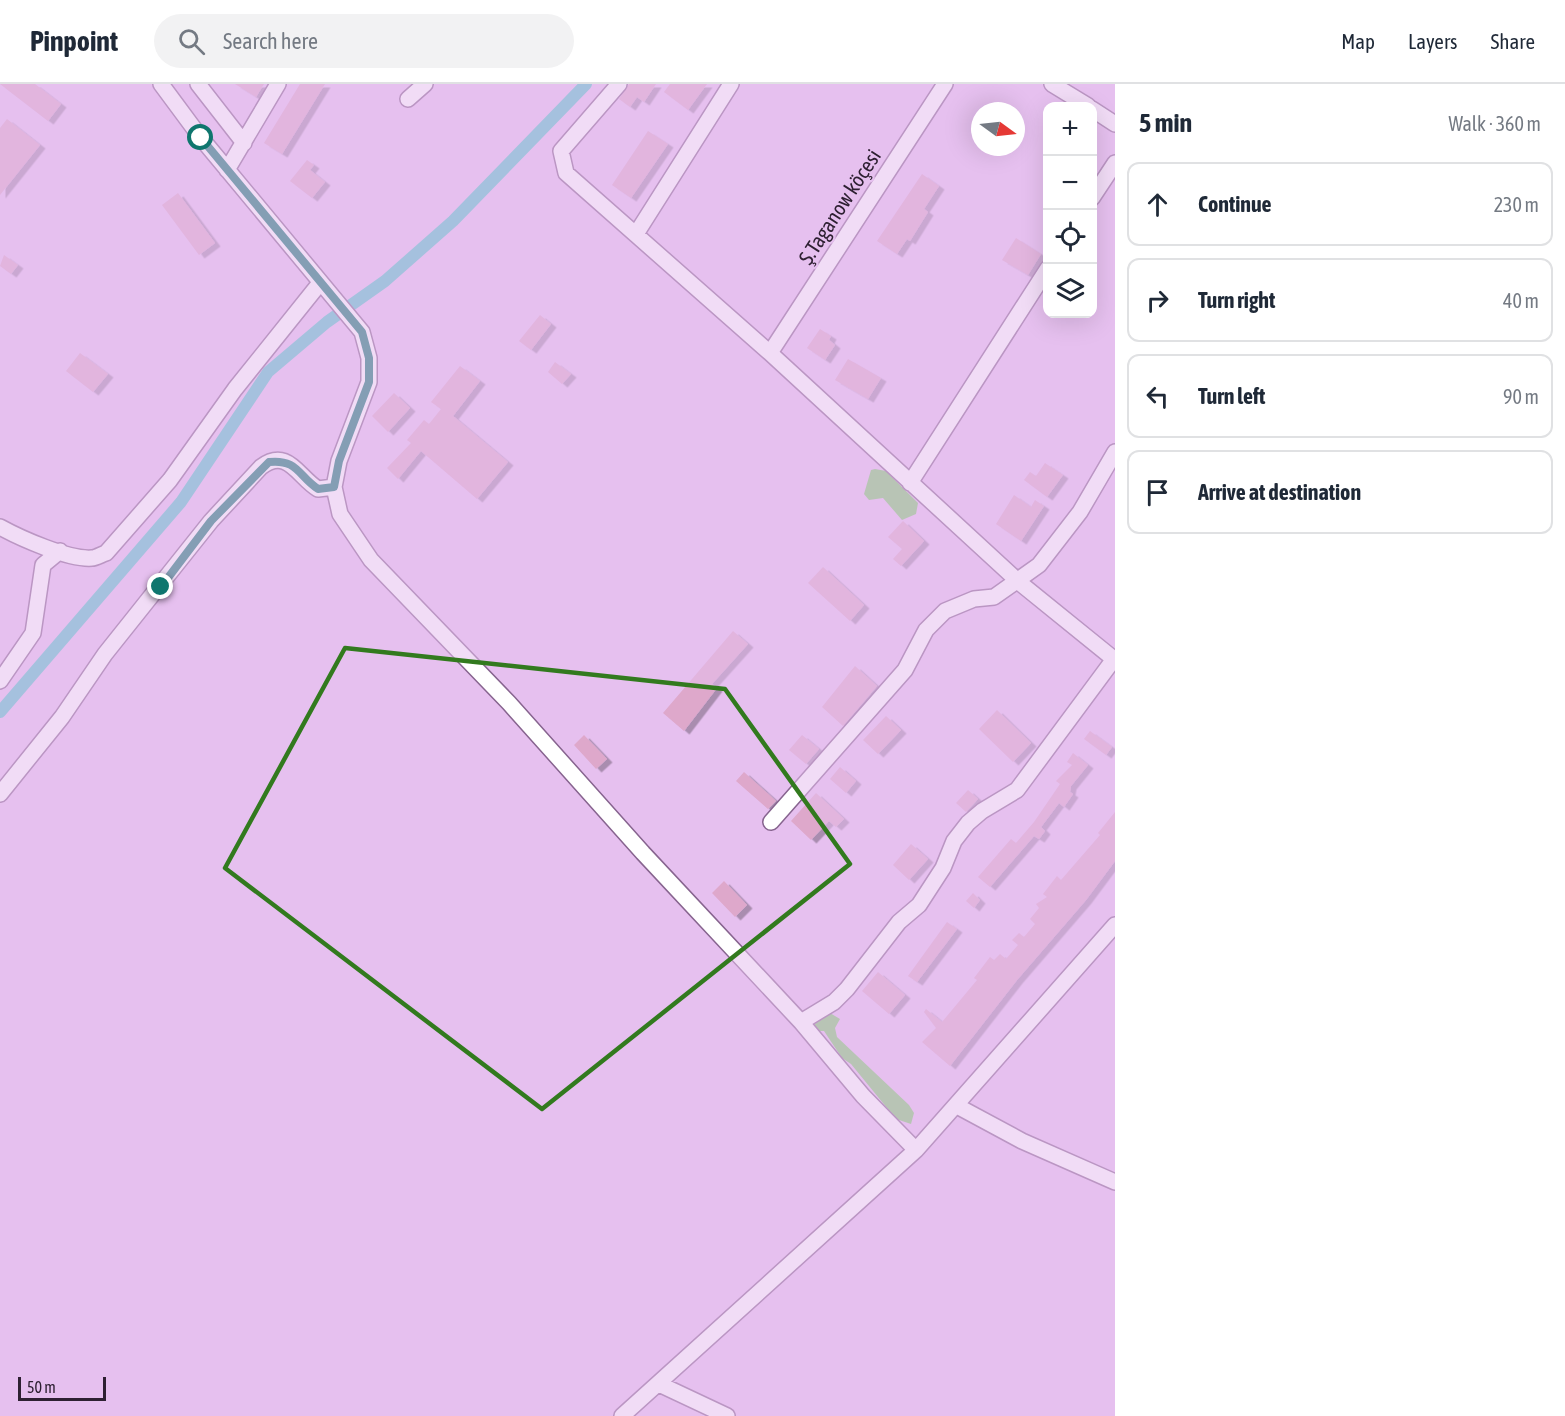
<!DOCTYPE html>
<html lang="en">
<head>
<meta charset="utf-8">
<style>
	:root { --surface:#fff; --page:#f2f2f3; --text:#1f2937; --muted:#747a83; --line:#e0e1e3 }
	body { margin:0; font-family:"Asap Condensed",sans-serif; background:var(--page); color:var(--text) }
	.controls { position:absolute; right:18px; top:18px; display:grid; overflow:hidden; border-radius:12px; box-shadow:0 6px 24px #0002 }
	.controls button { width:54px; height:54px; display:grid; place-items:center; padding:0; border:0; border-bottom:2px solid var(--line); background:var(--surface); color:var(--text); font:30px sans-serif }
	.compass { position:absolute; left:971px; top:18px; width:54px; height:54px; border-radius:50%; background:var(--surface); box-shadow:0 6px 24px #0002; rotate:105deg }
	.scale { position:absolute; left:18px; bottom:15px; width:88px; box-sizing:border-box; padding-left:6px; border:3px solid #2e2032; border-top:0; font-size:16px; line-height:21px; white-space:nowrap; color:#2e2032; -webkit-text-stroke:4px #e6c0ef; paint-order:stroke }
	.stop { position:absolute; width:18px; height:18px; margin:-14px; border:4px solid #0f766e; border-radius:50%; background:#fff }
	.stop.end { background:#0f766e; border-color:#fff; box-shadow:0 2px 6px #0008 }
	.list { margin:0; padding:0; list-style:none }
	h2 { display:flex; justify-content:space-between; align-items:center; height:78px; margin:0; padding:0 24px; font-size:26px }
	h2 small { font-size:20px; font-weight:400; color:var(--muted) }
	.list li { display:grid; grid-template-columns:39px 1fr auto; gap:18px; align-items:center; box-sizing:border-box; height:84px; margin:0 12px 12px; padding:0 12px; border:2px solid var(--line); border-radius:12px }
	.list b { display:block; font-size:22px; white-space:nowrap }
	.list em { font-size:20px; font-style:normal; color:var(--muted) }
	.icon { flex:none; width:33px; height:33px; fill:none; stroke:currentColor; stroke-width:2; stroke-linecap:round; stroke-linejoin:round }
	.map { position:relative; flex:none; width:1115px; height:1332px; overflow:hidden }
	header { display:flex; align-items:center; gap:36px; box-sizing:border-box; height:84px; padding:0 30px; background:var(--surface); border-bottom:2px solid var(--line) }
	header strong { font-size:28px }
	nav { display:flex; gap:33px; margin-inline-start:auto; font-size:21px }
	.search { width:420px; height:54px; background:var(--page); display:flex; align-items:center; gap:15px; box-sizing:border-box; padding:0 21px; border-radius:33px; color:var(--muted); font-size:22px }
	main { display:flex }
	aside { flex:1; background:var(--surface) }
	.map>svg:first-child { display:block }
</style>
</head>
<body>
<header>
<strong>Pinpoint</strong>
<div class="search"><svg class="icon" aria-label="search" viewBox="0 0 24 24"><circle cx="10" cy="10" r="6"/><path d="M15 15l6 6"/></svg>Search here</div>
<nav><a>Map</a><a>Layers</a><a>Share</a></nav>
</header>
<main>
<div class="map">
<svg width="1115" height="1332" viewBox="0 0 1115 1332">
	<defs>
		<filter id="shadow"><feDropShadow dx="5.5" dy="3.5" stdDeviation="0" flood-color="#0004"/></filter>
	</defs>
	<rect width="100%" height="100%" fill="#e6c0ef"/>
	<!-- green -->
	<path fill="#81cb70" d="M875 385 886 387 918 419 916 430 902 436 883 414 869 416 864 410 871 386Z
		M830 929 840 935 835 944 837 953 909 1021 914 1029 911 1040 896 1035 851 980 842 974 824 947H817L812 942Z"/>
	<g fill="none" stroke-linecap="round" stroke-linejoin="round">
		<!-- canal -->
		<path stroke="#58c4c9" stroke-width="12" d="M0 628 181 418 268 288 327 238 385 197 453 137 586 0"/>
	</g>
	<!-- building -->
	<path fill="#dea8cb" filter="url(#shadow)" d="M0 0H35L61 20 48 37Z
		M235 0H264L256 13Z
		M300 0H325L282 70 264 59Z
		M629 0H656L644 18 637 13 630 23 619 15Z
		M670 0H707L688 26 664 8Z
		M7 35 40 61 0 111V44Z
		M648 47 668 60 631 114 612 101Z
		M307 76 314 81 310 86 325 98 312 114 290 97Z
		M922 90 939 102 924 125 928 128 910 157 907 155 897 170 877 157Z
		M178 109 215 159 199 171 162 121Z
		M1016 154 1041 170 1028 191 1002 176Z
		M4 171 18 181 11 190 0 182Z
		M540 231 551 240 531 266 519 257Z
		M820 245 831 252 829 256 835 261 825 276 807 264Z
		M80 269 108 290 93 308 66 287Z
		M848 275 881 294 868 315 835 296Z
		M555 278 571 290 562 300 548 288Z
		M460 282 480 297 453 332 508 378 477 415 421 367 398 395 387 384 411 359 407 356 424 336 429 340 441 325 431 318Z
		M394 309 410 324 388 348 372 332Z
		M1045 379 1063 391 1047 413 1024 396 1030 388 1036 392Z
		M1014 411 1031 423 1035 416 1044 422 1021 457 996 440Z
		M903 437 924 457 901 482 893 475 902 465 888 453Z
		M823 483 864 521 850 537 808 499Z
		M733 547 748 560 712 600 717 604 684 647 663 629Z
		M855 582 877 602 843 642 822 623Z
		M997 626 1031 659 1013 678 979 645Z
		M886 632 901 646 878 670 863 656Z
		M1090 647 1112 663 1106 671 1084 655Z
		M584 651 607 675 596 685 574 661Z
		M802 651 819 665 806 680 789 666Z
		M1073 669 1088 681 1071 702 1070 708 1073 710 1064 723 1059 719 1041 743 1045 747 1039 755 1034 752 990 803 978 793 1011 755 1016 759 1034 738 1060 700 1056 697 1072 681 1067 678Z
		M840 683 856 697 846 709 830 695Z
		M744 688 776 717 768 725 736 697Z
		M968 706 978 715 966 728 956 719Z
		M816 709 844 735 836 743 829 737 811 756 791 737Z
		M1115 728V777L1086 816 1017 896 950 982 922 958 936 944 924 928 926 925 942 938 977 896 974 894 990 873 994 876 1000 870 1006 875 1018 861 1012 856 1019 849 1024 853 1035 840 1030 835 1039 824 1036 820 1047 813 1043 810 1057 792 1061 796 1100 751 1098 749Z
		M911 760 928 775 909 796 893 781Z
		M724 797 747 821 735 833 712 809Z
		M973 809 980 816 974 824 966 817Z
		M947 838 957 845 917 898 908 892Z
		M878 888 905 911 889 930 862 907Z"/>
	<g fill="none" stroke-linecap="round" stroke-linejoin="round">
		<!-- minor casing -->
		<g stroke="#87648f" stroke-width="18">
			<path id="minor" d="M161 0 201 54 362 248 369 274V298L339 377 334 403 340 430 371 476 509 619 643 769 801 938 863 1012 916 1066
				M198 0 244 59
				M619 0 561 67 566 89 770 269 1020 499 1115 576
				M1052 0 1088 22
				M408 15 425 0
				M1092 25 1115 40
				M227 86 278 0
				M1092 114 1115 79
				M636 150 731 0
				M770 269 945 0
				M910 399 1048 184
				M0 443C20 454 69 476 92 474 96 474 102 470 106 469L170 396 235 305 320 199
				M0 597 33 549 43 481 60 467
				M0 710 62 633 105 570 211 437 261 383C288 363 298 393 318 405L334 403
				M771 738 905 586 926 546 945 527 974 515 994 513 1039 481 1080 428 1115 368
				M801 938 834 918 847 905 899 838 919 821 943 784 954 757 968 739 982 727 1017 706 1114 575
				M957 1022 1022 1057 1115 1098
				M659 1300 727 1332
				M622 1332 916 1066 1115 841"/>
		</g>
		<!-- minor -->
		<use href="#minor" stroke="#fff" stroke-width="15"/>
	</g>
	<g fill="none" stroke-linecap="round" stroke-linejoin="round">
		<!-- route -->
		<path stroke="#0f766e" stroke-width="8" d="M161 503 211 437 269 378C298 375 298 392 318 405L334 403 339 377 369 298V274L362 248 201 54"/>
	</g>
	<!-- marked area -->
	<path d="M0 0H1115V1332H0ZM345 564 725 605 850 780 542 1025 225 784Z" fill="#e6c0ef" fill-opacity=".55" fill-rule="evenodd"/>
	<path fill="none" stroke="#327a1e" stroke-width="4.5" stroke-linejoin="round" d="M345 564 725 605 850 780 542 1025 225 784Z"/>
	<g text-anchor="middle" stroke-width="4.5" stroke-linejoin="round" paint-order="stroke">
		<!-- street labels -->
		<g font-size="21" fill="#2e2032" stroke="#e6c0ef">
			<text transform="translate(840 123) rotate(-57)" y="7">Ş.Taganow köçesi</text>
		</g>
	</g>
</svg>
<div class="controls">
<button>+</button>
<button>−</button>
<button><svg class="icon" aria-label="locate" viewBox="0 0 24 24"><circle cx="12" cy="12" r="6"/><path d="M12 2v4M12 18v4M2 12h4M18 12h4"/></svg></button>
<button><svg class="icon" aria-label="layers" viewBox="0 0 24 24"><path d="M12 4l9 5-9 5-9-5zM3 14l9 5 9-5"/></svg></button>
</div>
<svg class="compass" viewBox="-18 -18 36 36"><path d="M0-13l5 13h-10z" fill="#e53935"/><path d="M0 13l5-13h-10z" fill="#747a83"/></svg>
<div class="scale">50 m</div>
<div class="stop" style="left:201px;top:54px"></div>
<div class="stop end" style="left:161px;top:503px"></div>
</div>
<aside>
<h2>5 min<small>Walk · 360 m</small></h2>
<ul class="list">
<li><svg class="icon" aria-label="ahead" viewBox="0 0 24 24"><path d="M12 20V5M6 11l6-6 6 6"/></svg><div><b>Continue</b></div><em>230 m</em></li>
<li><svg class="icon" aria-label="right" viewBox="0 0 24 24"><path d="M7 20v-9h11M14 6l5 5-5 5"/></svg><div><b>Turn right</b></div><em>40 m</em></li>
<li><svg class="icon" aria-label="left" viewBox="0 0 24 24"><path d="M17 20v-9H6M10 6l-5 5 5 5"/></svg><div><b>Turn left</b></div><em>90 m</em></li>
<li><svg class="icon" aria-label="arrive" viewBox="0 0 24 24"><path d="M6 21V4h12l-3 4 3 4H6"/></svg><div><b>Arrive at destination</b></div></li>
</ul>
</aside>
</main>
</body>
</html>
